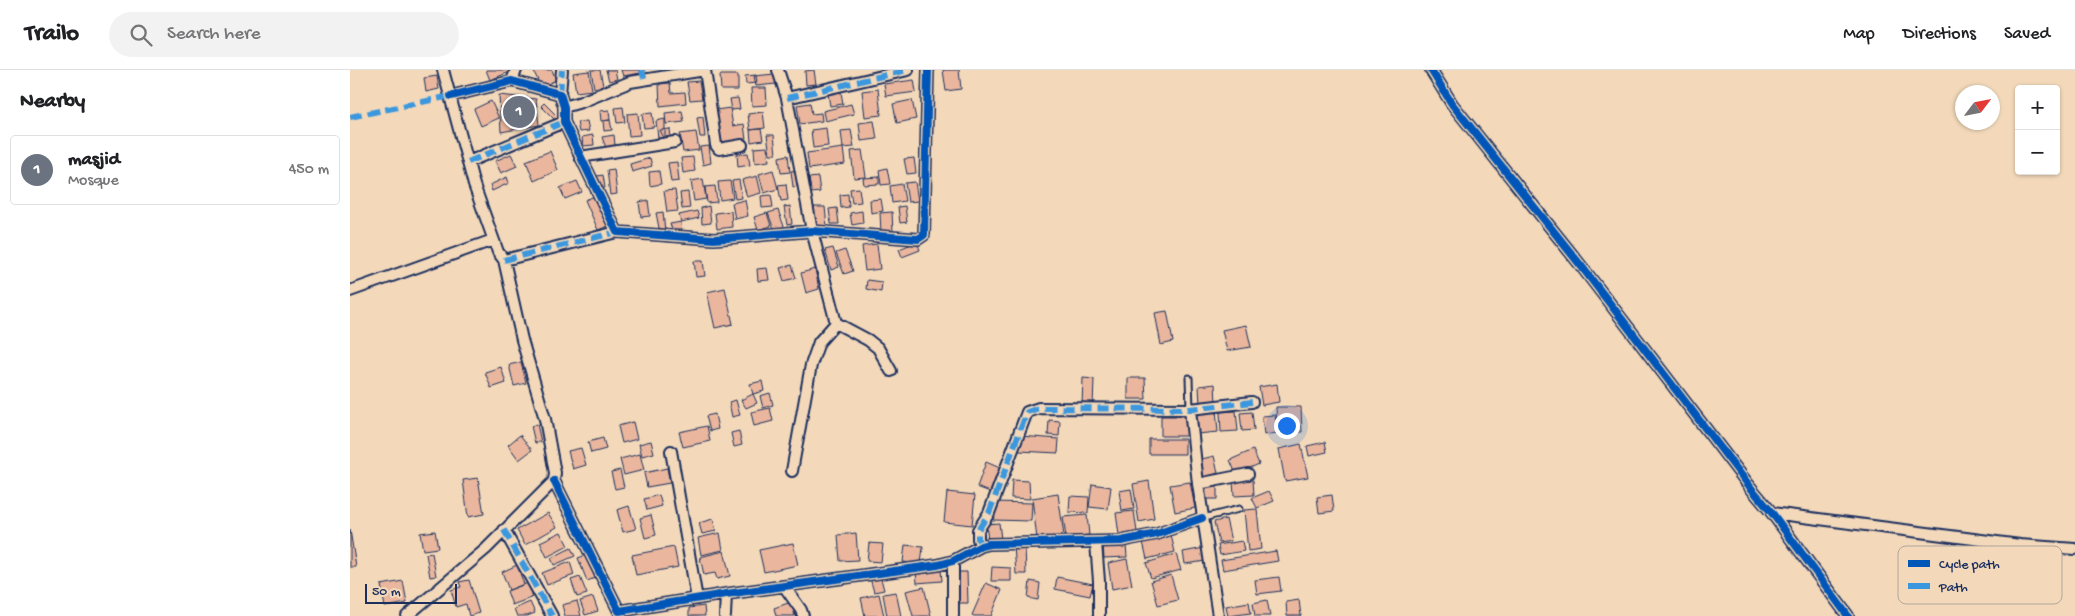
<!DOCTYPE html>
<html lang="en">
<head>
<meta charset="utf-8">
<style>
	:root { --surface:#fff; --page:#f2f2f2; --text:#202124; --muted:#757577; --line:#e0e0e0; --accent:#1b2f5e }
	body { margin:0; font-family:"Gochi Hand",sans-serif; background:var(--page); color:var(--text) }
	.controls { position:absolute; right:15px; top:15px; display:grid; overflow:hidden; border-radius:5px; box-shadow:0 1px 4px #0004 }
	.controls button { width:45px; height:45px; display:grid; place-items:center; padding:0; border:0; border-bottom:1px solid var(--line); background:var(--surface); color:var(--text); font:25px sans-serif }
	.compass { position:absolute; left:1605px; top:15px; width:45px; height:45px; border-radius:50%; background:var(--surface); box-shadow:0 1px 4px #0004; rotate:58deg }
	.scale { position:absolute; left:15px; bottom:12px; width:92px; box-sizing:border-box; padding-left:5px; border:2px solid #1b2f5e; border-top:0; font-size:14px; line-height:18px; white-space:nowrap; color:#1b2f5e; -webkit-text-stroke:4px #f3d9ba; paint-order:stroke }
	.you { position:absolute; left:936px; top:355px; width:18px; height:18px; margin:-12px; border:4px solid #fff; border-radius:50%; background:#1a73e8; box-shadow:0 0 0 8px #1a73e833 }
	.badge { display:grid; place-items:center; width:32px; height:32px; border-radius:50%; background:var(--accent); color:#fff; font-size:16px; font-weight:700 }
	.pin { position:absolute; translate:-50% -50%; border:2px solid #fff; box-shadow:0 1px 5px #0006 }
	.list { margin:0; padding:0; list-style:none }
	h2 { display:flex; justify-content:space-between; align-items:center; height:65px; margin:0; padding:0 20px; font-size:21px }
	h2 small { font-size:16px; font-weight:400; color:var(--muted) }
	.list li { display:grid; grid-template-columns:32px 1fr auto; gap:15px; align-items:center; box-sizing:border-box; height:70px; margin:0 10px 10px; padding:0 10px; border:1px solid var(--line); border-radius:5px }
	.list b { display:block; font-size:19px; white-space:nowrap }
	.list p { margin:0; font-size:16px; white-space:nowrap; color:var(--muted) }
	.list em { font-size:16px; font-style:normal; color:var(--muted) }
	.icon { flex:none; width:28px; height:28px; fill:none; stroke:currentColor; stroke-width:2; stroke-linecap:round; stroke-linejoin:round }
	.map { position:relative; flex:none; width:1725px; height:546px; overflow:hidden }
	header { display:flex; align-items:center; gap:30px; box-sizing:border-box; height:70px; padding:0 25px; background:var(--surface); border-bottom:1px solid var(--line) }
	header strong { font-size:24px }
	nav { display:flex; gap:28px; margin-inline-start:auto; font-size:18px }
	.search { width:350px; height:45px; background:var(--page); display:flex; align-items:center; gap:12px; box-sizing:border-box; padding:0 18px; border-radius:28px; color:var(--muted); font-size:19px }
	main { display:flex }
	aside { flex:1; background:var(--surface) }
	.map>svg:first-child { display:block }
</style>
</head>
<body>
<header>
<strong>Trailo</strong>
<div class="search"><svg class="icon" aria-label="search" viewBox="0 0 24 24"><circle cx="10" cy="10" r="6"/><path d="M15 15l6 6"/></svg>Search here</div>
<nav><a>Map</a><a>Directions</a><a>Saved</a></nav>
</header>
<main>
<aside>
<h2>Nearby<small></small></h2>
<ul class="list">
<li><span class="badge" style="background:#6b7280">1</span><div><b>masjid</b><p>Mosque</p></div><em>450 m</em></li>
</ul>
</aside>
<div class="map">
<svg width="1725" height="546" viewBox="0 0 1725 546">
	<rect width="100%" height="100%" fill="#f3d9ba"/>
	<filter id="ink" filterUnits="userSpaceOnUse"><feTurbulence type="fractalNoise" baseFrequency=".02" numOctaves="2"/><feDisplacementMap in="SourceGraphic" scale="10" xChannelSelector="R" yChannelSelector="G"/><feConvolveMatrix kernelMatrix="1 2 1 2 8 2 1 2 1" color-interpolation-filters="sRGB"/></filter>
	<g filter="url(#ink)">
		<!-- building -->
		<path fill="#eab69d" stroke="#1b2f5e" d="M136 0H161L162 1 140 10Z
			M188 0H202L206 10 191 17 184 2Z
			M241 0H250L253 16 244 18Z
			M256 0H265L267 9 259 11Z
			M271 0H290L291 3 273 6Z
			M464 0 466 14 456 15 455 1Z
			M593 0H609L611 19 596 21Z
			M239 1 242 20 226 22 223 3Z
			M425 4 426 14 406 16 404 6Z
			M370 5H388V20H371Z
			M406 5 407 13 396 14 395 6Z
			M87 6 89 19 76 22 74 8Z
			M564 10 566 22 536 26 534 14Z
			M349 11 352 29 340 30 337 12Z
			M320 13 321 23 335 22 336 33 310 36 309 14Z
			M401 18H416L417 35 402 36Z
			M528 19 531 45 515 47 512 21Z
			M491 22 493 34 480 36 478 24Z
			M149 25 186 29 189 55 151 62Z
			M388 28 390 39 382 40 380 29Z
			M562 30 566 49 547 53 543 34Z
			M141 31 149 48 131 56 124 39Z
			M194 33 210 49 207 52 191 36Z
			M460 33 462 44 471 43 472 51 450 54 447 35Z
			M501 34 504 44 475 51 473 41Z
			M273 37 275 52 267 53 265 38Z
			M380 38 383 56 394 54 396 70 370 75 366 40Z
			M259 40 260 50 251 51 250 41Z
			M332 41 334 52 316 54 315 43Z
			M413 42 415 58 400 60 398 44Z
			M288 43 290 65 279 66 277 44Z
			M302 43 304 57 294 58 292 44Z
			M353 47 355 67H350L347 48Z
			M315 49V70L308 68 306 51Z
			M260 50 262 60 254 61 253 51Z
			M237 51 239 61 229 62 227 52Z
			M524 51 527 69 511 71 509 53Z
			M476 58 478 76 463 78 461 60Z
			M320 59 321 70H315L310 60Z
			M411 59 413 70 401 72 400 60Z
			M501 60 504 77 493 78 491 61Z
			M346 62 349 80 333 82 330 64Z
			M243 65 244 75 233 76 232 67Z
			M264 65 265 75 256 78 252 67Z
			M417 65H424L426 84H420Z
			M359 76 361 93 353 95 350 77Z
			M417 77 419 91 405 93 404 78Z
			M493 78 495 94 459 99 457 83Z
			M512 80 516 107 504 108 501 81Z
			M200 81 208 100 184 111 176 91Z
			M398 83 400 95 388 97 387 84Z
			M161 84 167 96 151 103 145 91Z
			M438 85 440 102 431 103 429 87Z
			M343 87 345 101 333 103 331 88Z
			M300 88 302 96 282 102 280 94Z
			M564 88 566 103 557 104 554 89Z
			M327 92 329 111 321 112 318 93Z
			M537 98 540 114 531 115 529 100Z
			M264 99 267 124 260 125 257 100Z
			M423 100 428 119 414 123 409 104Z
			M447 100 449 116 443 117 441 101Z
			M309 101 311 114 300 116 299 102Z
			M253 105 255 118 249 119 247 106Z
			M407 106 411 123 397 127 392 110Z
			M157 107 159 113 142 121 140 115Z
			M468 107 470 122 461 123 459 108Z
			M529 107V114L514 115 513 108Z
			M353 109 356 129 344 131 341 111Z
			M389 110 392 128 385 129 382 111Z
			M227 111 232 122 215 129 210 118Z
			M380 111 383 128 370 130 368 112Z
			M565 112 568 131 558 132 555 113Z
			M436 114 438 130 431 131 428 115Z
			M552 114 555 131 542 133 540 116Z
			M365 116 367 132 357 133 355 117Z
			M509 118 511 132 502 133 500 119Z
			M325 120 328 141 317 142 314 121Z
			M338 122 340 138 332 139 330 123Z
			M498 124 499 137 491 138 490 125Z
			M421 125 423 137 412 138 411 126Z
			M245 126 258 156 248 160 235 130Z
			M531 129 533 141 521 143 520 130Z
			M298 130 300 146 291 147 289 132Z
			M395 130 398 146 385 149 382 133Z
			M359 136 361 153 352 154 351 138Z
			M440 136 442 154 437 155 434 137Z
			M555 136 557 152 550 153 548 137Z
			M464 137H475L477 157 465 158Z
			M487 138 489 154H481L479 139Z
			M428 140 435 159 425 162 418 143Z
			M347 141 349 148 331 152 329 145Z
			M381 141 382 157 367 159 365 143Z
			M512 141 513 153 502 155 500 143Z
			M313 142 315 161 309 158 306 143Z
			M542 142 543 162H531L530 143Z
			M417 143 421 156 408 160 404 147Z
			M331 152 332 165 323 162 320 154Z
			M567 172 570 180 552 187 549 179Z
			M527 174 530 199 515 201 512 176Z
			M483 178 489 197 481 200 475 180Z
			M495 180 503 201 494 204 486 183Z
			M344 191H353L355 206 346 207Z
			M442 195 446 208 434 211 430 198Z
			M417 198 419 210 408 211 407 199Z
			M465 199 469 219 456 223 451 203Z
			M517 210 532 212 531 222 516 219Z
			M375 218 383 254 365 258 357 222Z
			M817 241 823 272 811 275 805 243Z
			M896 255 901 277 877 281 872 260Z
			M171 292 176 313 164 316 159 295Z
			M151 297 156 313 141 318 135 302Z
			M733 308 744 309 743 336 732 335Z
			M778 308H795L796 329H778Z
			M412 311 414 321 403 324 400 314Z
			M865 314 866 334 850 335 849 316Z
			M927 314 929 332 912 335 909 317Z
			M420 323 423 335 413 338 410 326Z
			M403 324 407 333 396 338 391 330Z
			M386 330 390 345 382 347 379 332Z
			M926 337H951L952 362 927 363Z
			M420 338 423 351 404 356 401 342Z
			M866 340 868 362 847 364 845 342Z
			M886 341 888 361 871 362 870 342Z
			M902 342 904 360 892 361 890 343Z
			M365 344 368 359 360 361 356 346Z
			M925 345 927 363 914 365 912 346Z
			M811 346H838V366H811Z
			M699 350 710 351 709 366 698 365Z
			M283 352 287 369 272 373 268 356Z
			M187 354 191 372 185 373 181 356Z
			M357 356 360 371 333 377 329 362Z
			M389 361 392 375 384 377 381 363Z
			M170 365 182 380 169 390 158 375Z
			M670 366 709 369 708 383 669 381Z
			M253 368 256 379 241 383 238 372Z
			M799 369H835V384H799Z
			M301 371 304 383 292 386 289 374Z
			M975 372 977 382 959 386 957 376Z
			M951 374 958 407 935 411 929 379Z
			M231 378 236 395 223 399 218 381Z
			M903 380 909 394 886 404 880 390Z
			M290 384 294 400 274 405 270 389Z
			M864 386 868 403 852 408 848 390Z
			M636 392 650 398 640 422 627 417Z
			M317 398 320 413 297 417 294 403Z
			M270 400 274 417 265 419 261 402Z
			M128 408 134 444 118 447 113 410Z
			M662 410 679 411 680 429 661 428Z
			M903 410 904 425 884 426 883 411Z
			M799 411 804 449 789 452 783 414Z
			M840 412 845 438 825 442 820 415Z
			M742 414 761 417 758 439 739 437Z
			M853 417H867V429H853Z
			M781 419 784 439 772 441 769 421Z
			M919 421 924 431 907 438 902 428Z
			M597 422 625 425 622 455 594 452Z
			M708 424 714 466 687 469 682 428Z
			M309 425 312 436 297 440 294 429Z
			M982 425 984 441 969 443 967 427Z
			M720 426 739 427 738 443 719 442Z
			M644 432 682 433 681 451 643 450Z
			M279 436 286 459 273 462 267 440Z
			M907 439 911 479 898 481 894 440Z
			M784 441 787 462 769 465 766 443Z
			M198 443 207 457 175 475 167 460Z
			M301 445 306 465 295 468 290 448Z
			M737 445 739 465 716 467 713 447Z
			M363 449 366 461 352 464 349 453Z
			M876 449 881 471 869 473 864 452Z
			M649 453 651 469 638 470 636 454Z
			M0 460 6 497H0Z
			M85 461 88 478 73 480 70 463Z
			M211 462 218 476 197 487 190 472Z
			M370 463 373 480 351 485 348 468Z
			M506 463 508 490 490 491 488 465Z
			M821 465 825 482 797 489 793 472Z
			M892 471 894 481 870 485 868 475Z
			M443 473 448 495 414 502 409 480Z
			M519 473 533 474 531 492 517 491Z
			M776 474 777 487 754 488 753 475Z
			M555 475 573 477 571 494 553 492Z
			M664 475H675L676 504H666Z
			M324 477 328 497 286 505 282 485Z
			M221 478 225 486 204 495 201 488Z
			M854 478 856 491 835 494 833 482Z
			M374 481 380 506 367 509 365 503 354 505 350 487Z
			M926 481 928 491 873 500 871 490Z
			M82 483 86 506 80 507 76 484Z
			M826 484 831 500 801 508 796 493Z
			M236 485 245 508 237 511 228 488Z
			M777 489 782 515 762 519 758 493Z
			M220 492 224 505 197 515 192 503Z
			M167 495 174 514 159 520 152 502Z
			M642 497 661 498V511H641Z
			M591 500 592 511 567 513 566 501Z
			M606 502H617L618 533H607Z
			M530 505 534 520 524 522 520 508Z
			M821 505 828 530 808 535 801 511Z
			M230 507 237 524 227 527 221 510Z
			M707 507 743 514 740 526 705 519Z
			M929 507 931 521 907 524 905 510Z
			M119 510 129 543 119 546 116 534 106 537 101 520 111 517 109 512Z
			M53 511 57 533 35 537 31 515Z
			M680 511 690 513 688 530 678 528Z
			M178 513 183 527 162 535 157 521Z
			M636 513 652 520 641 546H624L622 545Z
			M574 517 581 546H563L556 521Z
			M546 522 551 546H537L533 524Z
			M529 524 534 546H515L511 528Z
			M243 527 248 541 235 545 230 531Z
			M917 530 920 546H905L903 533Z
			M949 530 951 546H937L936 532Z
			M227 531 231 546H215L212 535Z
			M180 532 185 543 177 546H167L164 539Z
			M441 532 445 546H426L424 538Z
			M899 532 901 543 878 546 876 536Z
			M354 536 355 546H339V538Z"/>
		<g fill="none" stroke-linecap="round" stroke-linejoin="round">
			<!-- lane casing -->
			<g stroke="#1b2f5e" stroke-width="9">
				<path id="lane" d="M839 308 840 339
					M853 448 889 439"/>
			</g>
			<!-- street casing -->
			<g stroke="#1b2f5e" stroke-width="14">
				<path id="street" d="M355 0 366 75 369 79 392 75
					M428 0 437 28 462 161 486 253 469 272 461 295 442 401
					M1081 0 1102 34 1232 197 1401 418 1422 443 1498 546
					M162 11 166 0
					M210 24 212 0
					M101 26 162 11 210 24 214 37V52L267 162 364 169 462 161 568 169 574 165 578 0
					M437 28 558 0
					M214 37 231 32 280 12 355 0
					M230 87 325 72
					M118 92 214 52
					M154 190 267 162
					M0 221 143 170
					M486 253 518 270 528 278 541 301
					M840 339 848 414 868 546
					M321 381 347 529
					M204 411 269 541 376 524 588 495 603 491 631 476 639 474 771 471 807 464 852 448
					M848 414 898 404
					M1422 443 1670 475 1725 479
					M154 460 202 546
					M746 473 749 511V546
					M631 476 628 469V460L639 443 677 342 689 338 840 339 902 332
					M603 491V546
					M434 516 451 540 453 546
					M57 546 136 479 204 411 205 403 195 349 172 270 154 190 148 182 124 115 93 0
					M375 546 376 524"/>
			</g>
			<!-- lane -->
			<use href="#lane" stroke="#f3d9ba" stroke-width="5"/>
			<!-- street -->
			<use href="#street" stroke="#f3d9ba" stroke-width="10"/>
			<!-- quiet -->
			<path stroke="#3a97de" stroke-width="6" stroke-dasharray="12 6" stroke-linecap="butt" d="M292 0 294 8
				M210 24 212 0
				M437 28 558 0
				M0 47 101 26
				M118 92 214 52
				M154 190 267 162
				M154 460 202 546
				M631 476 628 469V460L639 443 677 342 689 338 840 339 902 332"/>
			<!-- cycleway casing -->
			<g stroke="#f3d9ba" stroke-width="11">
				<path id="cycleway" d="M1081 0 1102 34 1232 197 1401 418 1422 443 1498 546
					M101 26 162 11 210 24 214 37V52L267 162 364 169 462 161 568 169 574 165 578 0
					M204 411 269 541 376 524 588 495 603 491 631 476 639 474 771 471 807 464 852 448"/>
			</g>
			<!-- cycleway -->
			<use href="#cycleway" stroke="#0057b8" stroke-width="8"/>
		</g>
	</g>
	<!-- legend -->
	<rect x="1548" y="476" width="164" height="58" rx="8" fill="#f3d9ba" stroke="#b2a69e" stroke-width="1"/>
	<rect x="1558" y="490" width="22" height="7" fill="#0057b8"/>
	<rect x="1558" y="513" width="22" height="6" fill="#3a97de"/>
	<g font-size="14" fill="#1b2f5e">
		<text x="1589" y="498">Cycle path</text>
		<text x="1589" y="521">Path</text>
	</g>
</svg>
<div class="controls">
<button>+</button>
<button>−</button>
</div>
<svg class="compass" viewBox="-18 -18 36 36"><path d="M0-13l5 13h-10z" fill="#e53935"/><path d="M0 13l5-13h-10z" fill="#757577"/></svg>
<div class="scale">50 m</div>
<div class="you"></div>
<div class="pin badge" style="left:169px;top:42px;background:#6b7280">1</div>
</div>
</main>
</body>
</html>
